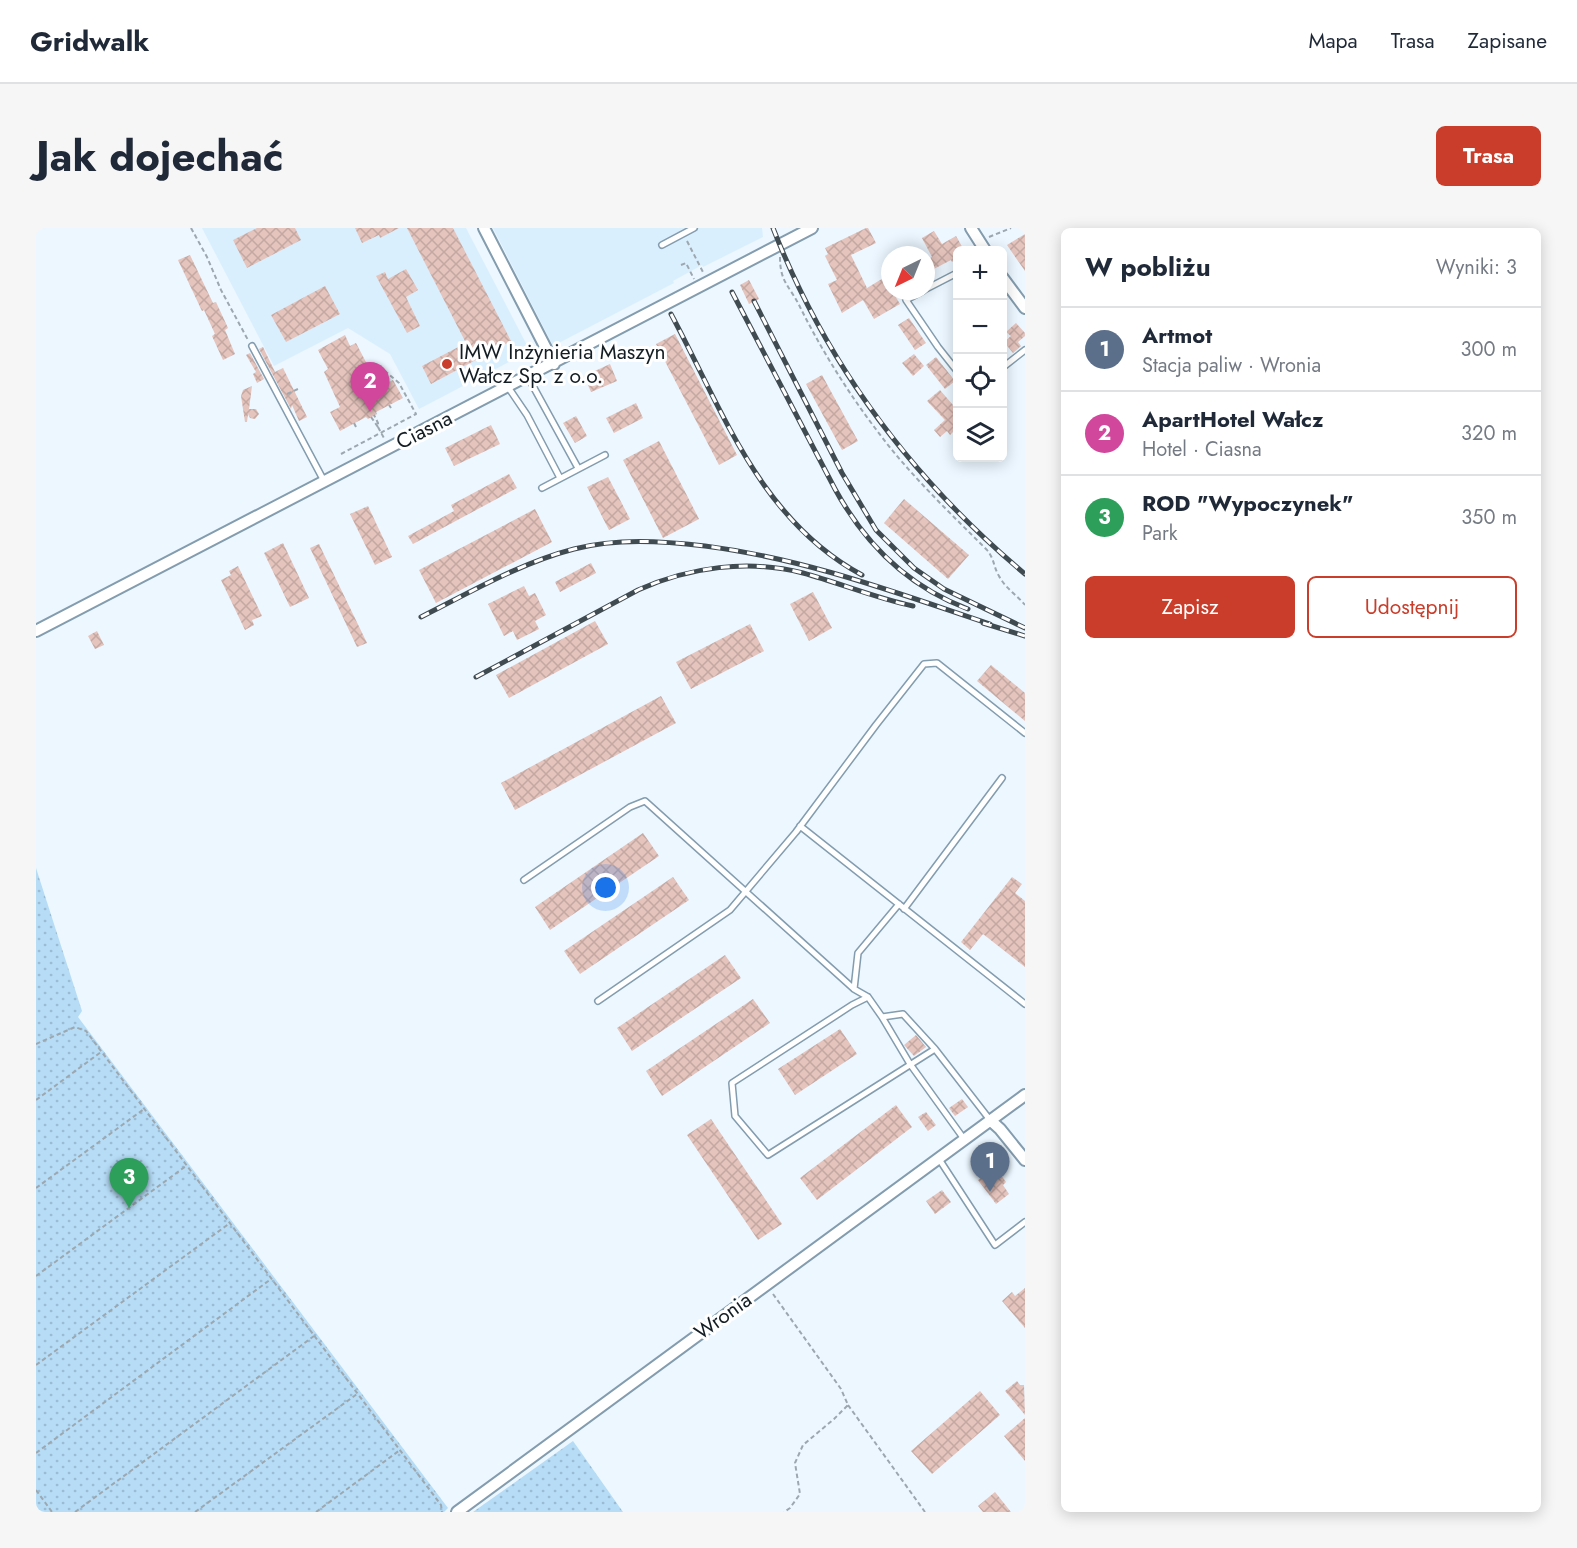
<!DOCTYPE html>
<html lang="pl">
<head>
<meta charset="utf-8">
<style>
	:root { --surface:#fff; --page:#f6f6f7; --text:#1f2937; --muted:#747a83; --line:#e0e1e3; --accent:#c93d2a }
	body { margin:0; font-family:Jost,sans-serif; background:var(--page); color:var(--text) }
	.controls { position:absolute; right:18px; top:18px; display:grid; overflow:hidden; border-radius:9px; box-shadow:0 3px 15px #0003 }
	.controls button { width:54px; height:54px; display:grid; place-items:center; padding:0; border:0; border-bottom:2px solid var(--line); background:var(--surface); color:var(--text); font:30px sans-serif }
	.compass { position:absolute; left:845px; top:18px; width:54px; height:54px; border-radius:50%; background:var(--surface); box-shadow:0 3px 15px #0003; rotate:223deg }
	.you { position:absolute; left:570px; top:660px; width:21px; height:21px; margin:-15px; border:4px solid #fff; border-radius:50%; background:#1a73e8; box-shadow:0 0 0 9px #1a73e833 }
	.badge { display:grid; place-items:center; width:39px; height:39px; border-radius:50%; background:var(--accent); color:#fff; font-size:20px; font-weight:700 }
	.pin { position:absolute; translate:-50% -50px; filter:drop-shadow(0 2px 3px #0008) }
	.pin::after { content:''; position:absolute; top:32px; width:21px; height:18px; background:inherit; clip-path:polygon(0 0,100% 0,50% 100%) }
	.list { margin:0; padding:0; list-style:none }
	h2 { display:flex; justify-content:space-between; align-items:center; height:78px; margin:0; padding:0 24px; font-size:26px }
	h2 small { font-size:20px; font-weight:400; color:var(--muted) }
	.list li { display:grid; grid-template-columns:39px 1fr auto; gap:18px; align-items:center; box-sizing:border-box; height:84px; padding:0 24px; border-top:2px solid var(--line) }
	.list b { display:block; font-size:22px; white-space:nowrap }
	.list p { margin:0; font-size:20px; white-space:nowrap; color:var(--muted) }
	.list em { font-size:20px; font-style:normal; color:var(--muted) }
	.actions { display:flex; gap:12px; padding:18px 24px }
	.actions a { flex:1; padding:14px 0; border:2px solid var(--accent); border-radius:9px; text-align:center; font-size:21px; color:var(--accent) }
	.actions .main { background:var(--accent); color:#fff }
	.icon { flex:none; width:33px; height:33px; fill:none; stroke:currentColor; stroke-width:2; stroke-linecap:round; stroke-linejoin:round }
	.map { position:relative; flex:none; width:989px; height:1284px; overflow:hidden; border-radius:9px }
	header { display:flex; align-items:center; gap:36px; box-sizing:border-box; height:84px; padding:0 30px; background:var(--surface); border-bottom:2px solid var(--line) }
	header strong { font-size:28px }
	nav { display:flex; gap:33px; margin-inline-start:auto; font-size:21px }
	.intro { display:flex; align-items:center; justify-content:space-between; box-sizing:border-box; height:144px; padding:0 36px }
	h1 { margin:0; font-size:42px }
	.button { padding:15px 27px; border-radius:9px; background:var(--accent); color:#fff; font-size:21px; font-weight:700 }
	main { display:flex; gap:36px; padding:0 36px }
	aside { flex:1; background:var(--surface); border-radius:9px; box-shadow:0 3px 15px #0003 }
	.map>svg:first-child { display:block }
</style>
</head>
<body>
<header>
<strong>Gridwalk</strong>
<nav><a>Mapa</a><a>Trasa</a><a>Zapisane</a></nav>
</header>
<div class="intro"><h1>Jak dojechać</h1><a class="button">Trasa</a></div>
<main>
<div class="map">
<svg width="989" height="1284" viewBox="0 0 989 1284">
	<defs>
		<pattern id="grass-dots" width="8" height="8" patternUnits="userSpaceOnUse" patternTransform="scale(1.5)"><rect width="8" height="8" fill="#b6dcf6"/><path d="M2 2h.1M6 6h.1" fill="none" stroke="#9cbcd3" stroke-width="1.8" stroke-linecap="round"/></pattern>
		<pattern id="building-cross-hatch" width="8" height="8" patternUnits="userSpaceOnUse" patternTransform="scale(1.5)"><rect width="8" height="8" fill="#e5c4bd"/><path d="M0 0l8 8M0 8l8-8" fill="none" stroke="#c4a8a2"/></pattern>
	</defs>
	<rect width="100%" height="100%" fill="#ecf7ff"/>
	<!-- built -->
	<path fill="#daeffd" d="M166 0H430L494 123 383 181 354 126 312 100 238 138Z
		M457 0H726L727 9 667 39 666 37 637 53 638 55 517 118Z"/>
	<!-- grass -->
	<path fill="url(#grass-dots)" d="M0 640 46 783 42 789 412 1280 408 1284H0Z
		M537 1213 587 1284H437Z"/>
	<!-- building -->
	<path fill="url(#building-cross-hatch)" d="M221 0H259L265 12 211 40 197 12Z
		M319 0H363L344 10 343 7 326 15Z
		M371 0H417L475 113 395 156 386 138 430 115Z
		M830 0H832L840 15 815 27 831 60 854 46V63H856L864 76 838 91 827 72 806 85 792 56 801 52 789 28 792 26 789 20Z
		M898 3 906 16 920 8 928 22H921V31L916 34 915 32 896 42 891 32 896 29 886 10Z
		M989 6V43L971 17Z
		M154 27 177 75 180 74 192 100 189 102 199 126 187 132 176 108 179 106 168 82 166 83 165 81 142 32Z
		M370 41 382 62 370 69 384 98 371 105 340 48 349 44 352 51Z
		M713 52 723 71 713 76 704 57Z
		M289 58 304 86 250 114 235 87Z
		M873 90 890 115 879 122 862 97Z
		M980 95 989 105V108L982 114 985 118 977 125 968 114 975 108 970 104Z
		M639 106 701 227 683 237 620 116Z
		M309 107 314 118 320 115 343 159 357 152 367 170 340 184 341 186 332 191 330 189 304 203 294 184 304 179 288 144 292 141 282 122Z
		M227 119 239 144 247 140 271 189 263 193 256 177 255 181 223 121Z
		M214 125 228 151 221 155 217 146 220 144 210 127Z
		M878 126 888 138 877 148 866 135Z
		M900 129 919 153 909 161 890 137Z
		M574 136 581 153 555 164 548 148Z
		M786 147 822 213 806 222 770 156Z
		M216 158 213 181H220L223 186 219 191 214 190 212 186 211 194H209L205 168 207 162Z
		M904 162 917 177 921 173V208L917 204 914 207 911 203 904 209 898 202 909 192 891 173Z
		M600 175 607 190 578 205 570 190Z
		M540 188 551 208 539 215 527 195Z
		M455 197 464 216 418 238 409 220Z
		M623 213 663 291 627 310 587 232Z
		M473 246 481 260 377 316 372 308 418 283 415 277Z
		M572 249 594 291 573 302 551 259Z
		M868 271 933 327 912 351 848 295Z
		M332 278 356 329 339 337 314 286Z
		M499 281 516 314 400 375 383 342Z
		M247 315 273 370 254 379 228 325Z
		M283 316 331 415 321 419 274 320Z
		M555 335 560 345 524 364 519 354Z
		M202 338 226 388 216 392 218 397 209 402 185 352 195 347 193 343Z
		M488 358 493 368 499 365 510 387 499 393 503 401 481 412 477 403 468 408 452 376Z
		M777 364 796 400 773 413 754 376Z
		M559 393 572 416 473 470 460 447Z
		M714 396 728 423 655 461 640 434Z
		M61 403 68 417 59 421 52 408Z
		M955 437 989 465V493L941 453Z
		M625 468 640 495 479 582 465 555Z
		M607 605 623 628 514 702 499 679Z
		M637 649 653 672 544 746 528 723Z
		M976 649 986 656 979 665 989 673V739L947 706 934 722 925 714Z
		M689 727 705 750 596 823 581 800Z
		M717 771 734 795 626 868 610 843Z
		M804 801 821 826 759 867 742 841Z
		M880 807 890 819 878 828 868 817Z
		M926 871 932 879 919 888 913 880Z
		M860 877 876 899 781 972 764 950Z
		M890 884 900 897 892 903 882 889Z
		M675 891 746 996 722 1012 651 907Z
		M959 939 970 954 967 957 973 966 960 976 942 952Z
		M906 962 915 974 899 986 890 973Z
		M989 1060V1100L966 1073 976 1064 979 1068Z
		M981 1153 984 1157H988L989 1187 969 1163Z
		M944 1163 964 1187 896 1246 875 1223Z
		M989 1190V1233L968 1208Z
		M959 1264 975 1284H947L942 1278Z"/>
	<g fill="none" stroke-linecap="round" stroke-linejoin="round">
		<!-- lane casing -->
		<g stroke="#839cae" stroke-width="8">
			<path id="lane" d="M626 17 658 0
				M890 61 921 45
				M887 63 870 72 902 119 921 143
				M216 118 288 253
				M966 140 989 122
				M492 149 542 240
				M472 159 491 187 524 250
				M506 260 569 227
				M764 598 989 776
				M488 652 594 579 609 573 818 761 832 769 846 789 867 786 899 821 954 892
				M868 681 966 550
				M818 761 822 725 863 676
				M832 769 816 777 696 855 699 888 732 927 899 821
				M562 773 694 682 760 604 840 497 888 436 901 435 989 505
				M846 789 874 836 928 911
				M903 931 959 1017 989 994"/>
		</g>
		<!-- street casing -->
		<g stroke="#839cae" stroke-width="14">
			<path id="street" d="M448 0 518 136
				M935 0 949 22
				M966 49 989 80
				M0 403 776 0
				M954 892 964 901 989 932
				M421 1284 989 867"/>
		</g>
		<!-- path -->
		<path stroke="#9da7af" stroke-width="2" stroke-dasharray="4.5 3" stroke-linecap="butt" d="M155 0 171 29 185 62 212 112
			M953 9 975 0
			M651 13 668 46
			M744 29C744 55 754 58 764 79 785 121 811 163 839 200 872 245 912 283 951 322 959 332 957 338 963 348 969 360 981 367 989 377
			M645 37 650 35 658 51
			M251 166 262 161
			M353 177 355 180
			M335 189 342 199V195L338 187
			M318 195 320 199
			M342 199 349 212
			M305 226 380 186 363 155 349 143
			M0 816 39 799 50 803 405 1277 406 1284
			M0 872 65 824
			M0 960 108 881
			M0 1048 150 938
			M737 1066 805 1161 812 1177 798 1191 767 1217 759 1235 764 1266 754 1280 748 1284
			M0 1137 194 995
			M812 1177 889 1284
			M0 1225 235 1051
			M0 1262 16 1284
			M39 1284 278 1108
			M159 1284 321 1166
			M280 1284 364 1222"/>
		<!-- lane -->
		<use href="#lane" stroke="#fff" stroke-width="5"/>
		<!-- street -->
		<use href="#street" stroke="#fff" stroke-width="10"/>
		<!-- rail casing -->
		<g stroke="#404a51" stroke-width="5">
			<path id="rail" d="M737 0C790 136 877 252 989 346
				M696 64 799 261C829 316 873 359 932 381
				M718 73 806 245 840 302 878 340 908 361 989 400
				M635 86C687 183 724 292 826 347
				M385 389C435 364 484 335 538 321 581 310 626 313 669 318 770 331 858 364 954 396
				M947 395 989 408
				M440 449 602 362C653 339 712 331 767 345 804 355 839 370 877 378"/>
		</g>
		<!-- rail -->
		<use href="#rail" stroke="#fff" stroke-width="3" stroke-dasharray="9" stroke-linecap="butt"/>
	</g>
	<!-- markers -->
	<circle fill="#c93d2a" stroke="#fff" stroke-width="2" cx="411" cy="136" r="6"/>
	<g text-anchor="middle" stroke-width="6" stroke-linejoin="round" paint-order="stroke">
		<!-- poi labels -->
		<g font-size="21" fill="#131d23" stroke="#fff" text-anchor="start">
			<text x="423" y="131">IMW Inżynieria Maszyn<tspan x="423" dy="24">Wałcz Sp. z o.o.</tspan></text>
		</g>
		<!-- street labels -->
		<g font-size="21" fill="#131d23" stroke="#fff">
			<text transform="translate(388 202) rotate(-27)" y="7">Ciasna</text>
			<text transform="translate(687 1088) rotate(-36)" y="7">Wronia</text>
		</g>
	</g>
</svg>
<div class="controls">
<button>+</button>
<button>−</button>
<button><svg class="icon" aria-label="locate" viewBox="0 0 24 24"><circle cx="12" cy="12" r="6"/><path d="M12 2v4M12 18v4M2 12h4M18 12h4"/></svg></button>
<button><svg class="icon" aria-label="layers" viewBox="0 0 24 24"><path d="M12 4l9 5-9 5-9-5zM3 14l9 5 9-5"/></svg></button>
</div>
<svg class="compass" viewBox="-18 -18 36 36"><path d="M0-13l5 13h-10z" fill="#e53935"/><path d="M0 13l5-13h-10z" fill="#747a83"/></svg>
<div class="you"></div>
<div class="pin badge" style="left:954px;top:964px;background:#5c6f8a">1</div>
<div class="pin badge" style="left:334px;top:184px;background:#d1479c">2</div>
<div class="pin badge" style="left:93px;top:980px;background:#2e9e5b">3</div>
</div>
<aside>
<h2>W pobliżu<small>Wyniki: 3</small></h2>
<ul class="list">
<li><span class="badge" style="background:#5c6f8a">1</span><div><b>Artmot</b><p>Stacja paliw · Wronia</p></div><em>300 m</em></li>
<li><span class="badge" style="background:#d1479c">2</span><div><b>ApartHotel Wałcz</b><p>Hotel · Ciasna</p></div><em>320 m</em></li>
<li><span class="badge" style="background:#2e9e5b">3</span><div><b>ROD &quot;Wypoczynek&quot;</b><p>Park</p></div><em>350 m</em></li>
</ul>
<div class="actions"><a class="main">Zapisz</a><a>Udostępnij</a></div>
</aside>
</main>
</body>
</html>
